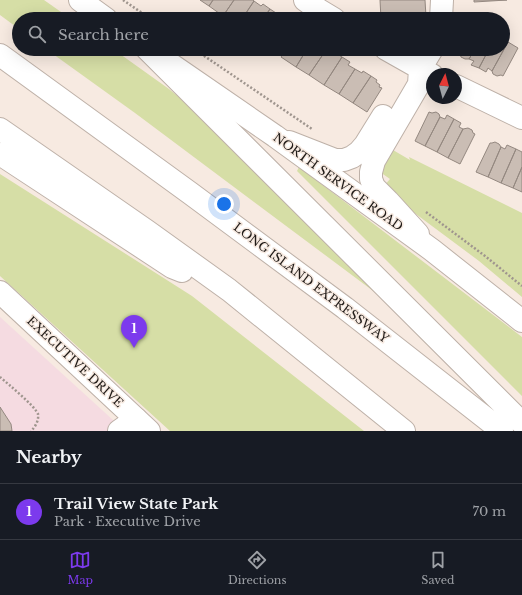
<!DOCTYPE html>
<html lang="en">
<head>
<meta charset="utf-8">
<style>
	:root { --surface:#171b24; --page:#20242c; --text:#f1f3f6; --muted:#9ea1a6; --line:#363941; --accent:#7c3aed }
	body { margin:0; font-family:"Libre Baskerville",serif; background:var(--page); color:var(--text) }
	.compass { position:absolute; left:426px; top:68px; width:36px; height:36px; border-radius:50%; background:var(--surface); box-shadow:0 4px 16px #0002; rotate:6deg }
	.you { position:absolute; left:224px; top:204px; width:14px; height:14px; margin:-10px; border:3px solid #fff; border-radius:50%; background:#1a73e8; box-shadow:0 0 0 6px #1a73e833 }
	.badge { display:grid; place-items:center; width:26px; height:26px; border-radius:50%; background:var(--accent); color:#fff; font-size:13px; font-weight:700 }
	.pin { position:absolute; translate:-50% -33px; filter:drop-shadow(0 1px 2px #0008) }
	.pin::after { content:''; position:absolute; top:21px; width:14px; height:12px; background:inherit; clip-path:polygon(0 0,100% 0,50% 100%) }
	.list { margin:0; padding:0; list-style:none }
	h2 { display:flex; justify-content:space-between; align-items:center; height:52px; margin:0; padding:0 16px; font-size:17px }
	h2 small { font-size:13px; font-weight:400; color:var(--muted) }
	.list li { display:grid; grid-template-columns:26px 1fr auto; gap:12px; align-items:center; box-sizing:border-box; height:56px; padding:0 16px; border-top:1px solid var(--line) }
	.list b { display:block; font-size:15px; white-space:nowrap }
	.list p { margin:0; font-size:13px; white-space:nowrap; color:var(--muted) }
	.list em { font-size:13px; font-style:normal; color:var(--muted) }
	.icon { flex:none; width:22px; height:22px; fill:none; stroke:currentColor; stroke-width:2; stroke-linecap:round; stroke-linejoin:round }
	.map { position:relative; flex:none; width:522px; height:431px; overflow:hidden }
	.search { position:absolute; background:var(--surface); box-shadow:0 4px 16px #0002; left:12px; right:12px; top:12px; height:44px; display:flex; align-items:center; gap:10px; box-sizing:border-box; padding:0 14px; border-radius:22px; color:var(--muted); font-size:15px }
	.sheet { height:108px; background:var(--surface) }
	nav { display:flex; justify-content:space-around; align-items:center; box-sizing:border-box; height:56px; border-top:1px solid var(--line); background:var(--surface); font-size:11px; color:var(--muted) }
	nav a { display:grid; justify-items:center; gap:2px }
	nav .on { color:var(--accent) }
	.map>svg:first-child { display:block }
</style>
</head>
<body>
<div class="map">
<svg width="522" height="431" viewBox="0 0 522 431">
	<rect width="100%" height="100%" fill="#f7eae1"/>
	<!-- industrial -->
	<path fill="#f5dbe1" d="M0 317 125 431H0Z"/>
	<!-- green -->
	<path fill="#d6dea6" d="M0 0H44L71 19H19V29L0 15Z
		M46 49H113L169 89 237 145 408 317 135 113Z
		M393 150 410 160 409 157 522 213V297L479 261 389 194 383 187 390 179 380 172Z
		M299 167 522 337V396L297 171Z
		M0 174 192 296 364 431H170L0 276Z"/>
	<!-- building -->
	<path fill="#cabdb4" stroke="#948880" d="M200 0H213L209 6Z
		M213 0H234L223 16 209 6Z
		M234 0H253L254 1 242 19H227L223 16Z
		M380 0H425L426 17H411V19H396V18L381 19Z
		M474 0H507L474 2Z
		M254 1 261 6 263 4 270 9 263 19H242Z
		M270 9 276 13 275 15 279 18V19H263Z
		M503 39 508 42 492 71 488 68 486 72 479 68 489 49H503Z
		M508 42 518 48 503 76 501 75 497 76 493 74 492 71Z
		M287 49H307L296 67 281 57Z
		M307 49 326 50 309 75 296 67Z
		M460 49H475L469 59H465L461 57 460 54 458 53Z
		M475 49H489L479 68 471 65 474 61 469 59Z
		M326 50 333 54 334 52 342 57 324 85 309 75Z
		M342 57 350 62 348 65 355 69 339 94 324 85Z
		M355 69 362 73 363 71 371 76 353 103 339 94Z
		M371 76 377 80 376 82 380 85 379 87 382 88 367 112 353 103Z
		M429 112 432 113 436 112 439 114 440 117 425 146 415 141Z
		M447 115 454 119 437 152 425 146 440 117 445 119Z
		M454 119 461 123 459 127 463 129 448 158 437 152Z
		M468 128 472 130 473 133 475 134 460 164 448 158 463 129Z
		M495 142 499 144 501 147 488 177 476 172 490 143H492Z
		M507 145 516 149 501 183 488 177 501 147 505 149Z
		M516 149 522 152V167L513 188 501 183Z
		M522 167V192L513 188Z
		M0 407 11 424 12 431H0Z"/>
	<g fill="none" stroke-linecap="round" stroke-linejoin="round">
		<!-- minor casing -->
		<g stroke="#beb1a8" stroke-width="24">
			<path id="minor" d="M305 0 319 10 334 19
				M441 19 442 0
				M386 49 432 75
				M456 86 522 118
				M289 142 335 160H344L352 157 359 152 365 145 383 116
				M418 234 388 201 374 187 371 179V172L374 161 419 84 420 69 432 49
				M119 431 136 419"/>
		</g>
		<!-- major casing -->
		<g stroke="#beb1a8" stroke-width="24">
			<path id="major" d="M80 0 106 19
				M169 63 275 136 432 250 522 321
				M0 292 149 431"/>
		</g>
		<!-- highway casing -->
		<g stroke="#beb1a8" stroke-width="24">
			<path id="highway" d="M147 49 522 423
				M0 55 190 193 345 308 502 431
				M0 129 147 231 229 290 404 431
				M0 154 172 267 182 271"/>
		</g>
		<!-- path -->
		<path stroke="#9f958e" stroke-width="2.5" stroke-dasharray="2 2" stroke-linecap="butt" d="M123 0 151 19
			M194 49 312 129
			M426 212 485 256 522 286
			M0 377C8 384 35 406 38 414 39 421 35 427 31 431"/>
		<!-- minor -->
		<use href="#minor" stroke="#fff" stroke-width="22"/>
		<!-- major -->
		<use href="#major" stroke="#fff" stroke-width="22"/>
		<!-- highway -->
		<use href="#highway" stroke="#fff" stroke-width="22"/>
	</g>
	<g text-anchor="middle" stroke-width="3" stroke-linejoin="round" paint-order="stroke">
		<!-- street labels -->
		<g font-size="12" fill="#201b18" stroke="#f7eae1">
			<text transform="translate(338 182) rotate(36)" y="4">NORTH SERVICE ROAD</text>
			<text transform="translate(311 283) rotate(37)" y="4">LONG ISLAND EXPRESSWAY</text>
			<text transform="translate(75 362) rotate(43)" y="4">EXECUTIVE DRIVE</text>
		</g>
	</g>
</svg>
<svg class="compass" viewBox="-18 -18 36 36"><path d="M0-13l5 13h-10z" fill="#e53935"/><path d="M0 13l5-13h-10z" fill="#9ea1a6"/></svg>
<div class="you"></div>
<div class="pin badge" style="left:134px;top:348px">1</div>
<div class="search"><svg class="icon" aria-label="search" viewBox="0 0 24 24"><circle cx="10" cy="10" r="6"/><path d="M15 15l6 6"/></svg>Search here</div>
</div>
<section class="sheet">
<h2>Nearby<small></small></h2>
<ul class="list">
<li><span class="badge">1</span><div><b>Trail View State Park</b><p>Park · Executive Drive</p></div><em>70 m</em></li>
</ul>
</section>
<nav>
<a class="on"><svg class="icon" aria-label="map" viewBox="0 0 24 24"><path d="M3 6l6-2 6 2 6-2v14l-6 2-6-2-6 2zM9 4v14M15 6v14"/></svg>Map</a>
<a><svg class="icon" aria-label="directions" viewBox="0 0 24 24"><path d="M12 3l9 9-9 9-9-9zM9 14v-3h6M13 9l2 2-2 2"/></svg>Directions</a>
<a><svg class="icon" aria-label="saved" viewBox="0 0 24 24"><path d="M7 4h10v16l-5-4-5 4z"/></svg>Saved</a>
</nav>
</body>
</html>
